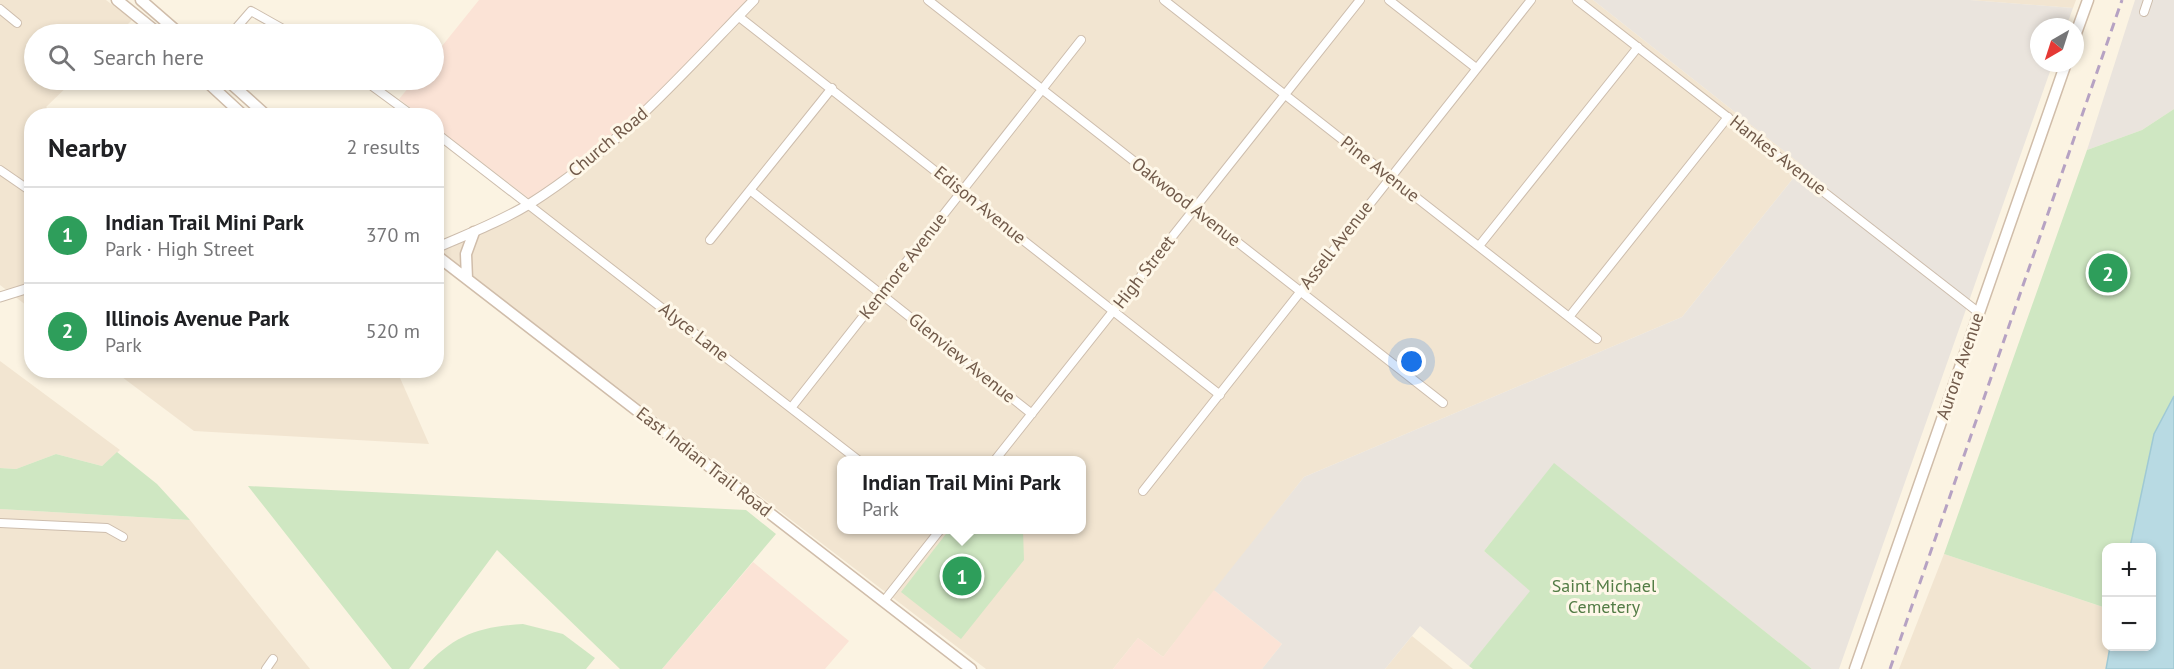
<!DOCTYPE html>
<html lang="en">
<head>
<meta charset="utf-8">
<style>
	:root { --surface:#fff; --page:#f6f6f6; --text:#202124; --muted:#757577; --line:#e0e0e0; --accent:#df764d }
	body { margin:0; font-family:"PT Sans",sans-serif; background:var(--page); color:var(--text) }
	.controls { position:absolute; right:18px; bottom:18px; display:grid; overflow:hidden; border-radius:12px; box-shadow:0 3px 9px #0003 }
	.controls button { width:54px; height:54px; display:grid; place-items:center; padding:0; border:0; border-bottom:2px solid var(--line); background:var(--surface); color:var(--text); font:30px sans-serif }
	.compass { position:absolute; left:2030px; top:18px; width:54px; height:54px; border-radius:50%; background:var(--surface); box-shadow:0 3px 9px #0003; rotate:219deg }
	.you { position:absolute; left:1412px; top:362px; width:21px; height:21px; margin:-15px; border:4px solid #fff; border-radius:50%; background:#1a73e8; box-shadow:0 0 0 9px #1a73e833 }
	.badge { display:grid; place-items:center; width:39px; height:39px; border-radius:50%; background:var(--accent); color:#fff; font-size:20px; font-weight:700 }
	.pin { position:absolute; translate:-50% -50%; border:3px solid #fff; box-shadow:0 2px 6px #0006 }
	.popup { position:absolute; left:837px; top:456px; width:249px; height:78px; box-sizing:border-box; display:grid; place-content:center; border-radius:12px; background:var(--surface); filter:drop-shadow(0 2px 4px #0005); font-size:20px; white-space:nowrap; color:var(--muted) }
	.popup b { font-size:22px; color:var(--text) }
	.popup::after { content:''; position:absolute; left:50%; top:100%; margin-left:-12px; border:12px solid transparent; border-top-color:var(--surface) }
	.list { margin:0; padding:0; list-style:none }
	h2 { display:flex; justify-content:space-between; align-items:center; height:78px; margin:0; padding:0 24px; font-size:26px }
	h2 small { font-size:20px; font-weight:400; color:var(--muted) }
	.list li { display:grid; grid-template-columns:39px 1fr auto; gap:18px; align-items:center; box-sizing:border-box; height:96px; padding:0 24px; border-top:2px solid var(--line) }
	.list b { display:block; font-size:22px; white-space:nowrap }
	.list p { margin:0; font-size:20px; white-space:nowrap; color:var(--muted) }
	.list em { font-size:20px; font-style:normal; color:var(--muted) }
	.icon { flex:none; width:33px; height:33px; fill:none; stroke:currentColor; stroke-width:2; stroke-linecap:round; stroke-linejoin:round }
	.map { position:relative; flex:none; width:2174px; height:669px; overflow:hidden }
	.search { position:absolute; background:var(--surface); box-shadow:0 3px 9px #0003; left:24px; top:24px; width:420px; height:66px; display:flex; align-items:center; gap:15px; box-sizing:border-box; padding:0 21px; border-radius:33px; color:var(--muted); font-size:22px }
	.panel { position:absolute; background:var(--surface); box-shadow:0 3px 9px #0003; left:24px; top:108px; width:420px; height:270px; border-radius:24px }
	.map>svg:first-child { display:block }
</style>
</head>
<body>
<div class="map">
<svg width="2174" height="669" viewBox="0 0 2174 669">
	<rect width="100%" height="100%" fill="#fbf3e2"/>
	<!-- residential -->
	<path fill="#f2e5d1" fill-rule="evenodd" d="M0 0H106L132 20 118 34H34V80H74L46 107 55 115 32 116 31 309 0 285Z
		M748 0H1593L1803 166 1682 317 1304 477 1163 657 1138 638 1113 669H986L437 249 436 243 531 200 631 121ZM842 460H1082V530H842Z
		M1970 0H2076L2073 8Z
		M0 361 120 450 102 466 56 454 16 469 0 468Z
		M114 371H397L429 444 194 431Z
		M0 509 190 520 310 669H0Z
		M1944 554 2106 608V646L2110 647 2106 669H1899Z
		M1412 636 1453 669H1385Z"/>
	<!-- commercial -->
	<path fill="#fbe3d6" d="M479 0H748L631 121 531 200 437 128 436 116 420 115 399 99 415 80H434V56Z
		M753 562 849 641 825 669H662Z
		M1214 590 1282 644 1262 669H1113L1138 638 1163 657Z"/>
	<!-- industrial -->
	<path fill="#eae4dd" d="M1593 0H1970L2073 8 2066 27H2039V63H2053L1839 669H1812L1554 464 1484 551 1531 591 1469 666 1420 626 1385 669H1262L1282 644 1214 590 1304 477 1682 317 1803 166Z
		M2135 0H2174V109L2142 130 2087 150Z"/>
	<!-- green -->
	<path fill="#cfe7c2" d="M2174 109V396L2154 434 2130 547 2106 548V608L1944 554 2087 150 2142 130Z
		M117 452 157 484 190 520 0 509V468L16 469 56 454 102 466Z
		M1554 463 1812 669H1473L1469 666 1530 591 1484 551Z
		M248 486 746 510 776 534 662 669H620L497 550 409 669H392Z
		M949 530H1023L1024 560 961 639 901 592Z
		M523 624 563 634 595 658 586 669H423C454 635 478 627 523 624Z"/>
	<!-- water -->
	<path fill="#b8dae3" stroke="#9fc9d4" stroke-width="1.5" d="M2174 396V669H2106L2110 647 2152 646V548L2130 547 2154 434Z"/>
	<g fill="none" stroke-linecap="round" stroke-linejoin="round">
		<!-- minor casing -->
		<g stroke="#cdbdad" stroke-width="10">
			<path id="minor" d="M928 0 1443 403
				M1164 0 1597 339
				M1389 0 1476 68
				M1577 0 1978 312
				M0 9 17 23
				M2144 12 2148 0
				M738 16 1220 395
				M231 34 251 11 292 34
				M364 80 413 116
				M436 133 858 460
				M0 170 32 192
				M750 190 1032 414
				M710 240 832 88
				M1479 246 1638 47
				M1569 317 1728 117
				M791 408 1081 40
				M995 460 1360 0
				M1143 491 1531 0
				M0 523 107 528 123 537
				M884 601 940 530
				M266 669 273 659"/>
		</g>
		<!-- tertiary casing -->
		<g stroke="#cdbdad" stroke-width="11">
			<path id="tertiary" d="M436 248C468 234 502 221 531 203 617 149 684 72 754 0
				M0 297 32 287"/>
		</g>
		<!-- secondary casing -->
		<g stroke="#d0bdaa" stroke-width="13">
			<path id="secondary" d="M117 0 159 34
				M141 0 180 34
				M2075 36 2088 0
				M205 80 244 116
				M227 80 267 116
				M436 255 971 669
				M467 279 466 254 474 232
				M1855 669 2066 63"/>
		</g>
		<!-- minor -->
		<use href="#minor" stroke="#fff" stroke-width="8"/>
		<!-- tertiary -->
		<use href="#tertiary" stroke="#fff" stroke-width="9"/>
		<!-- secondary -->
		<use href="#secondary" stroke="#fff" stroke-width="10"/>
		<!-- rail -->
		<path stroke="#b6a2c3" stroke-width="3" stroke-dasharray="9 6" stroke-linecap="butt" d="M1890 669 2122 0"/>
	</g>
	<g text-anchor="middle" stroke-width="6" stroke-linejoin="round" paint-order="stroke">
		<!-- street labels -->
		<g font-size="18" fill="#715a4a" stroke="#fef7e8">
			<text transform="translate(608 142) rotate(-40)" y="6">Church Road</text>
			<text transform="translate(1778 155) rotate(38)" y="6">Hankes Avenue</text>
			<text transform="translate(1380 169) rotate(38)" y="6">Pine Avenue</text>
			<text transform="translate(1186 202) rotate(38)" y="6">Oakwood Avenue</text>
			<text transform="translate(980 205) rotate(39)" y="6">Edison Avenue</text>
			<text transform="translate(1336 245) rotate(-52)" y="6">Assell Avenue</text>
			<text transform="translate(903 266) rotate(-52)" y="6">Kenmore Avenue</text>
			<text transform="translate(1144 272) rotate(-52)" y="6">High Street</text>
			<text transform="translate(694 332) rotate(38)" y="6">Alyce Lane</text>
			<text transform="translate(962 358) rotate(39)" y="6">Glenview Avenue</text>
			<text transform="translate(1960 366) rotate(-71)" y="6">Aurora Avenue</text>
			<text transform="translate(704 462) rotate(38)" y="6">East Indian Trail Road</text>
		</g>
		<!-- park labels -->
		<g font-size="18" fill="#537c45" stroke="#fef7e8">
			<text x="1604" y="592">Saint Michael<tspan x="1604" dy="21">Cemetery</tspan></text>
		</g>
	</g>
</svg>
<div class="controls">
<button>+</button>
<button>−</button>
</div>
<svg class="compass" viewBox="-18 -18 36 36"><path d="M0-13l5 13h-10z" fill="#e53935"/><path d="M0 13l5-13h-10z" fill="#757577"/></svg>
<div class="you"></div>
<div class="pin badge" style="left:962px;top:576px;background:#2e9e5b">1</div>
<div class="popup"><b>Indian Trail Mini Park</b>Park</div>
<div class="pin badge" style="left:2108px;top:273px;background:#2e9e5b">2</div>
<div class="search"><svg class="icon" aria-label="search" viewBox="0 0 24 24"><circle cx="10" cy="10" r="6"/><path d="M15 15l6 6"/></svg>Search here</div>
<section class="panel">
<h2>Nearby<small>2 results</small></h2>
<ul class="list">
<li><span class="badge" style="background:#2e9e5b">1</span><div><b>Indian Trail Mini Park</b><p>Park · High Street</p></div><em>370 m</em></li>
<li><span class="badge" style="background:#2e9e5b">2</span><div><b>Illinois Avenue Park</b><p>Park</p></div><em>520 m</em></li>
</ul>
</section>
</div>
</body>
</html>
